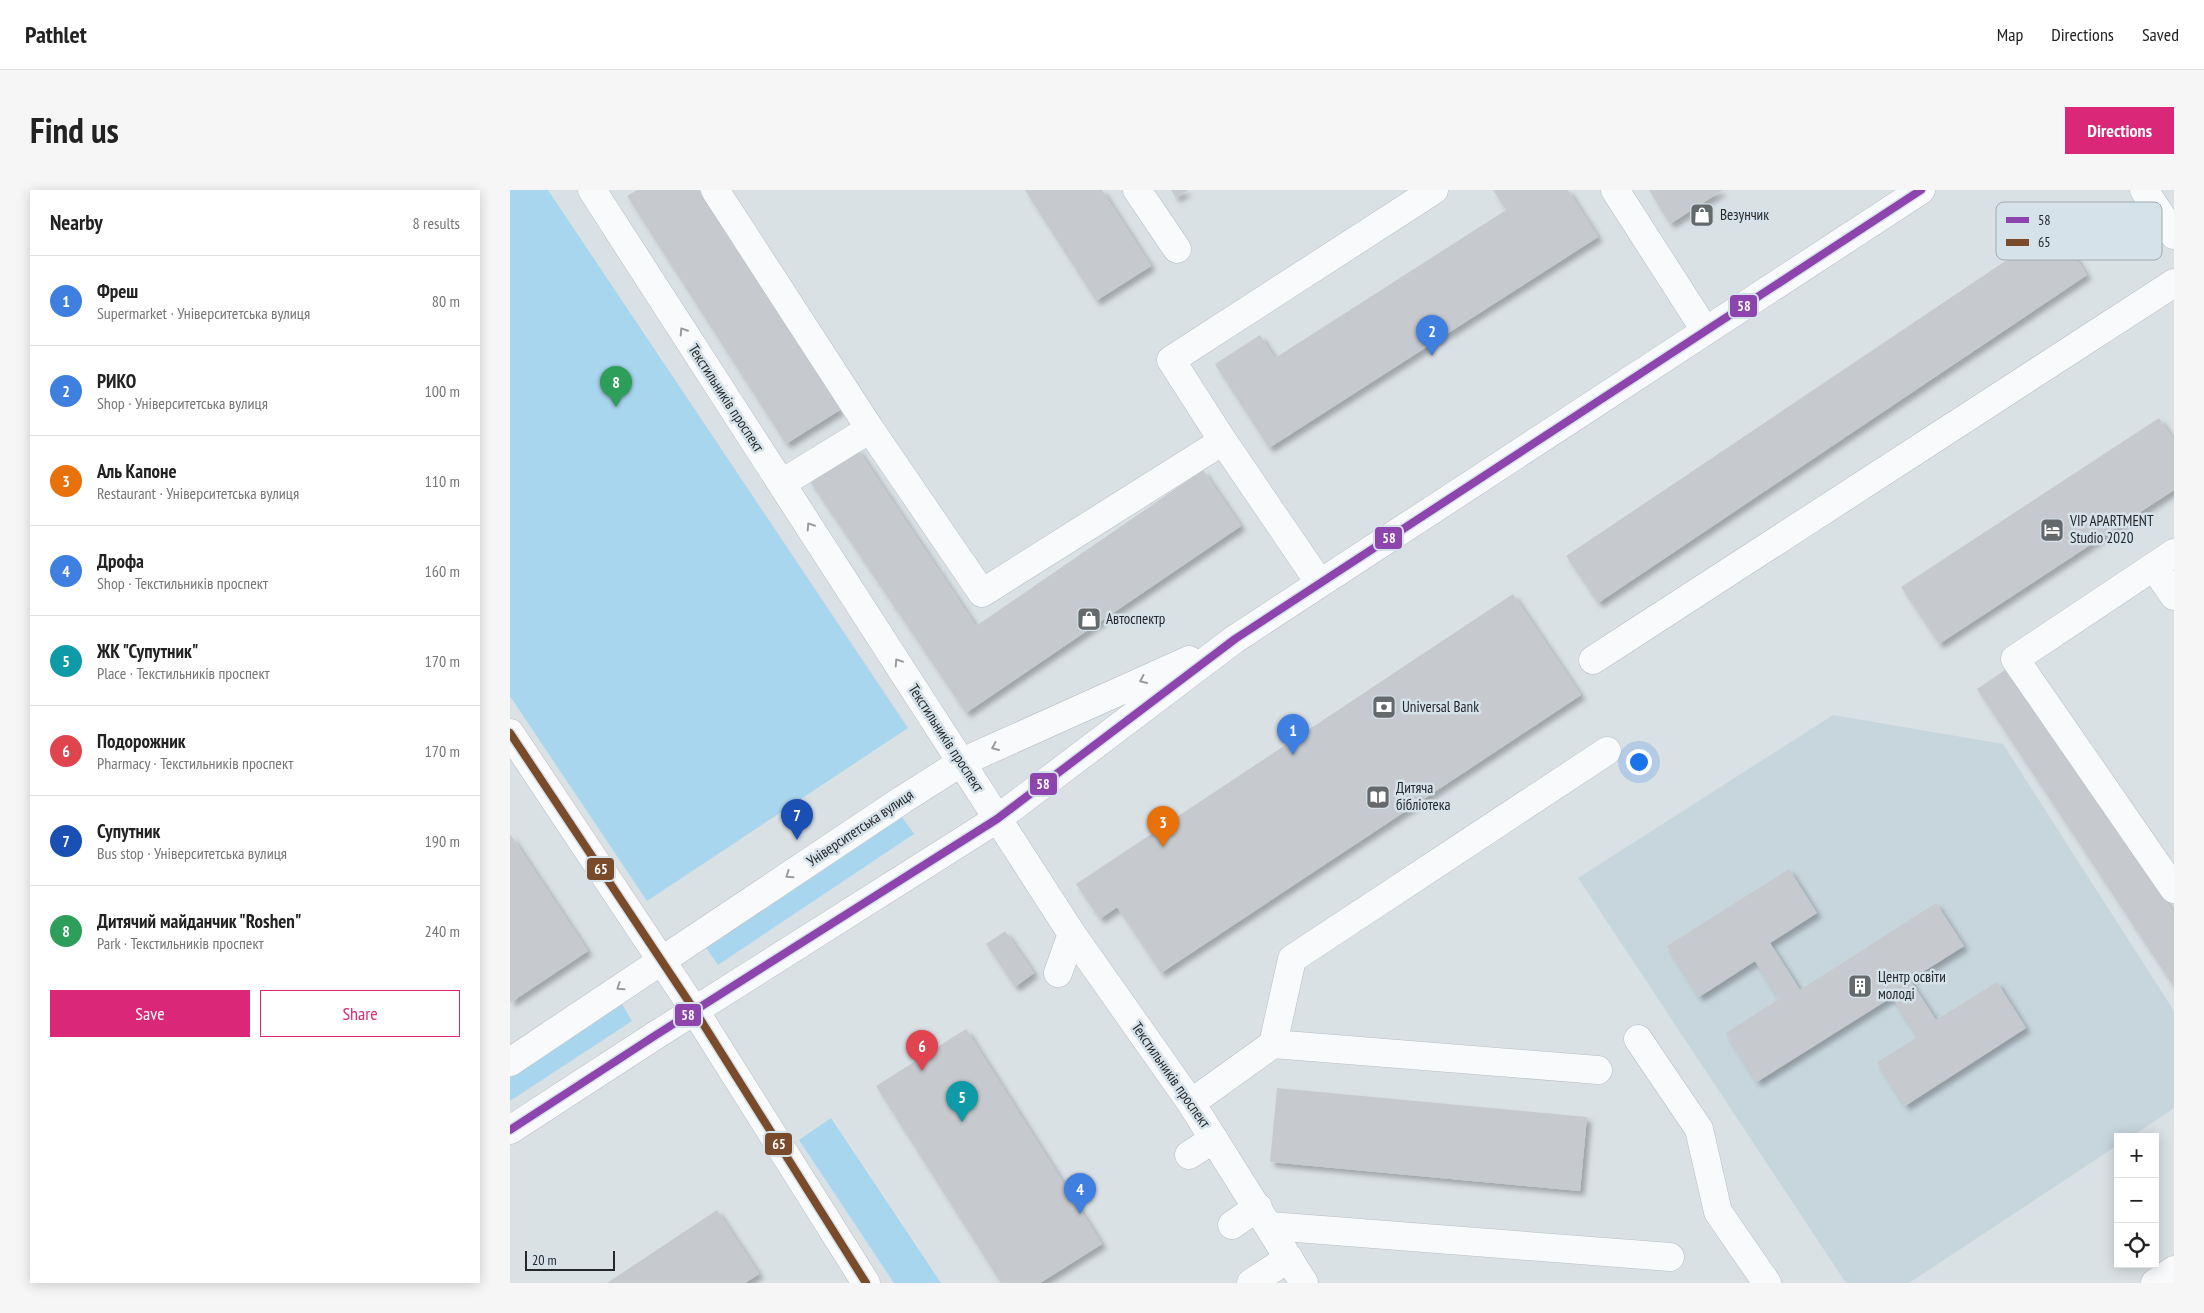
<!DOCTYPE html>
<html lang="en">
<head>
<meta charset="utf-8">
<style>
	:root { --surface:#fff; --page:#f6f6f6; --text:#222; --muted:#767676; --line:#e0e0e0; --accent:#db2777 }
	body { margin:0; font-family:"PT Sans Narrow",sans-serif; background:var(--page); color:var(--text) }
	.controls { position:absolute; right:15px; bottom:15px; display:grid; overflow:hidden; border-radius:0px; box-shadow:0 2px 12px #0003 }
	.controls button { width:45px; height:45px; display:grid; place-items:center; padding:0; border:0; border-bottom:1px solid var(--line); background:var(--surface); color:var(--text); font:25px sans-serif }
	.scale { position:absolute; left:15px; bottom:12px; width:90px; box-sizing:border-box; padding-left:5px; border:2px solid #24282b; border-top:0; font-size:14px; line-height:18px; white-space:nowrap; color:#24282b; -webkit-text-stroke:4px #d5e2ea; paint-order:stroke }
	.you { position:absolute; left:1128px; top:571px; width:18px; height:18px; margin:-12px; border:4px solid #fff; border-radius:50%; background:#1a73e8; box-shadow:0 0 0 8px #1a73e833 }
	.badge { display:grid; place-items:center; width:32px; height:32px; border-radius:50%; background:var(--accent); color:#fff; font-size:16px; font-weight:700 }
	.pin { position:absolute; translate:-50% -41px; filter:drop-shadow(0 1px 2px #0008) }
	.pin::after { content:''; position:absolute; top:26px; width:18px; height:15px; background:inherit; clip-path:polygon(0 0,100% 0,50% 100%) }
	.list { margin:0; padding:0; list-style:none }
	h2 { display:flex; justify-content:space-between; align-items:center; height:65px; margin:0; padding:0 20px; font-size:21px }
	h2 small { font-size:16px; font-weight:400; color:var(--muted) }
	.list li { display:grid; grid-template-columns:32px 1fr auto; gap:15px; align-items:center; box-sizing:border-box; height:90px; padding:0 20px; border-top:1px solid var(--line) }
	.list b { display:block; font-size:19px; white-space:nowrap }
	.list p { margin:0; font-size:16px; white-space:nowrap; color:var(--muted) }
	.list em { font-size:16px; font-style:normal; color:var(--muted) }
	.actions { display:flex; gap:10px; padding:15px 20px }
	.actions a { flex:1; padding:11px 0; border:1px solid var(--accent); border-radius:0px; text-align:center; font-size:18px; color:var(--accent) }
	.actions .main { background:var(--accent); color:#fff }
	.icon { flex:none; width:28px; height:28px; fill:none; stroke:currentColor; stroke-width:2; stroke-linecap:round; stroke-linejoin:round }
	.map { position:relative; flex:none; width:1664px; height:1093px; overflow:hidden; border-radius:0px }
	header { display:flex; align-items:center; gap:30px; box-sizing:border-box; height:70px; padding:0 25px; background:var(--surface); border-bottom:1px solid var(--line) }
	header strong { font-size:24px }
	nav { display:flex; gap:28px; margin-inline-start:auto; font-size:18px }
	.intro { display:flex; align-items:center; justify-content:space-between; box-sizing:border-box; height:120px; padding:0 30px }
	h1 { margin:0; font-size:35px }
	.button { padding:12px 22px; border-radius:0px; background:var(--accent); color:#fff; font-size:18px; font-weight:700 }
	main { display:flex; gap:30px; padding:0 30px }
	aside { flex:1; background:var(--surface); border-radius:0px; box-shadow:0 2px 12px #0003 }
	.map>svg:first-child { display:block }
</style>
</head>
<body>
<header>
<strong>Pathlet</strong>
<nav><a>Map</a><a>Directions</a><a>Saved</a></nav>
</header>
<div class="intro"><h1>Find us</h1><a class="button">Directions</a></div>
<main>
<aside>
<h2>Nearby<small>8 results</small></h2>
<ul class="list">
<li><span class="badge" style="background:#3f7fe0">1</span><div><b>Фреш</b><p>Supermarket · Університетська вулиця</p></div><em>80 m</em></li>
<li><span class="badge" style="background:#3f7fe0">2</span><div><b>РИКО</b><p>Shop · Університетська вулиця</p></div><em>100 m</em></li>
<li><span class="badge" style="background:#e8710a">3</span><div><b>Аль Капоне</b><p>Restaurant · Університетська вулиця</p></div><em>110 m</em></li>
<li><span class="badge" style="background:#3f7fe0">4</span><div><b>Дрофа</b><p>Shop · Текстильників проспект</p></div><em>160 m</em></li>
<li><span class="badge" style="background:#0f9aa8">5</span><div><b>ЖК &quot;Супутник&quot;</b><p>Place · Текстильників проспект</p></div><em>170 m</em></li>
<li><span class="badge" style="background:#e0444e">6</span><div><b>Подорожник</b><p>Pharmacy · Текстильників проспект</p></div><em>170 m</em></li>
<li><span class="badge" style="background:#1a4fb4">7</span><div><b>Супутник</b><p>Bus stop · Університетська вулиця</p></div><em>190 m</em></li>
<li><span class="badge" style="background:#2e9e5b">8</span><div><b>Дитячий майданчик &quot;Roshen&quot;</b><p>Park · Текстильників проспект</p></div><em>240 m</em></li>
</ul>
<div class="actions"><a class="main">Save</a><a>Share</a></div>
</aside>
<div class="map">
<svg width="1664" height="1093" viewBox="0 0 1664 1093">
	<defs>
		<filter id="shadow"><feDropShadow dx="4.5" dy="4.5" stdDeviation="2.5" flood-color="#0004"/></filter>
	</defs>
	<rect width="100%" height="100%" fill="#dae1e5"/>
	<!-- built -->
	<path fill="#c7d5dd" d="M1323 525 1493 554 1664 821V918L1621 947H1608V955L1399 1093H1336L1068 688Z"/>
	<!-- green -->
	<path fill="#a9d6ef" d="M0 0H38L398 538 137 711 0 506Z
		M392 627 404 644 208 775 196 758Z
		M112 814 122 831 0 911V888Z
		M321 928 431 1093H384L289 950Z"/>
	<!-- building -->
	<path fill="#c6cace" filter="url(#shadow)" d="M127 0H189L330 220 276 254 117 6Z
		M515 0H592L641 76 586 111Z
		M661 0H678L666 8Z
		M983 0H1058L1088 47 759 258 705 174 750 145 765 168 996 20Z
		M1139 0H1213L1160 34Z
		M1546 37 1577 85 1088 413 1056 366Z
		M1649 228 1664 250V300L1429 454 1391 397Z
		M347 258 466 436 693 280 731 336 456 523 299 290Z
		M1003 404 1071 505 651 783 607 717 590 729 566 694Z
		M1501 476 1664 723V797L1467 499Z
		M0 644 78 761 0 813Z
		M1279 679 1307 723 1260 753 1290 800 1426 713 1454 756 1400 790 1426 830 1487 792 1516 838 1395 916 1367 872 1408 847 1382 807 1247 892 1216 843 1269 809 1245 771 1189 807 1157 756Z
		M495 741 524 783 505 797 476 754Z
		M456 839 592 1054 530 1093H491L366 896Z
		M767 898 1077 927 1070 1001 760 972Z
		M207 1020 249 1084 235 1093H97Z"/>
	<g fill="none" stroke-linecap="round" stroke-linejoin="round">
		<!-- minor casing -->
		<g stroke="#b8bdc0" stroke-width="29">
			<path id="minor" d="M82 0 562 744 681 913 794 1093
				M205 0 360 239
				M627 0 667 59
				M1105 0 1195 140
				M1634 0 1664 45
				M713 251 809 392
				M272 293 360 239 472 403 713 251 661 170 924 0
				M1664 363 1505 469 1664 699
				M1644 377 1664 406
				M1083 470 1664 93
				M0 543 185 821 356 1093
				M548 783 562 744
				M1128 849 1189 939 1208 1022 1257 1093
				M763 854 782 769 1097 561
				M0 872 392 610 452 572 679 470
				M681 913 763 854 1088 880
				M0 940 146 845 487 629 725 449 1411 0
				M679 965 704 949
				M722 1035 748 1017
				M760 1036 1160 1067
				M741 1093 779 1068
				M1645 1093 1664 1080"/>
		</g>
		<!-- minor -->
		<use href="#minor" stroke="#f9fafb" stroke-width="28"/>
		<!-- bus-1 casing -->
		<g stroke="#d5e2ea" stroke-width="11">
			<path id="bus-1" d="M0 940 146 845 487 629 725 449 1411 0"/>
		</g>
		<!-- bus-2 casing -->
		<g stroke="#d5e2ea" stroke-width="11">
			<path id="bus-2" d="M0 543 185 821 356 1093"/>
		</g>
		<!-- bus-1 -->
		<use href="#bus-1" stroke="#8e44ad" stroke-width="8"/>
		<!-- bus-2 -->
		<use href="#bus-2" stroke="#7a4b2a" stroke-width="8"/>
	</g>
	<!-- one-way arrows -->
	<defs><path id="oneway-chevron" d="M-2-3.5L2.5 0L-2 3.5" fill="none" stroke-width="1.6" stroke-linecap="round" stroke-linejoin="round" transform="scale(1.25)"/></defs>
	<g stroke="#999c9d">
		<use href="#oneway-chevron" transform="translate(173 141) rotate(-123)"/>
		<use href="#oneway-chevron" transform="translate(300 336) rotate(-123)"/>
		<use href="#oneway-chevron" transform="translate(388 472) rotate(-123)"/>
		<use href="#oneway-chevron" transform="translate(633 490) rotate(156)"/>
		<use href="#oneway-chevron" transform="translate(485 557) rotate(156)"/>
		<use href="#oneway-chevron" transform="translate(279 685) rotate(146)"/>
		<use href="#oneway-chevron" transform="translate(110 797) rotate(146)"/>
	</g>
	<!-- icons -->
	<defs>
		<g id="shop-square" transform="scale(1.25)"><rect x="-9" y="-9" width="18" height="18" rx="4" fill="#64696c" stroke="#d5e2ea"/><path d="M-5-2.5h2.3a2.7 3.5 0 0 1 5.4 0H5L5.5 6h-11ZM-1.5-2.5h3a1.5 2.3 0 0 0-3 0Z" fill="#fff"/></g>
		<g id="hotel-square" transform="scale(1.25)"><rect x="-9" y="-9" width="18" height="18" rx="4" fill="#64696c" stroke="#d5e2ea"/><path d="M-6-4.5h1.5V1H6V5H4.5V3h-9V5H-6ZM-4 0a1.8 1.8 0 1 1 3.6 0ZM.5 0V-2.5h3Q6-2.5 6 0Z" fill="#fff"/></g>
		<g id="bank-square" transform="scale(1.25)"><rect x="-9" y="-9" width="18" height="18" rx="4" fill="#64696c" stroke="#d5e2ea"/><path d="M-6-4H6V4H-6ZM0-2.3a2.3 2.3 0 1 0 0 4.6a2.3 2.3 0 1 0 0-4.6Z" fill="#fff"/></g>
		<g id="library-square" transform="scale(1.25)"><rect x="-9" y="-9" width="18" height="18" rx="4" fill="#64696c" stroke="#d5e2ea"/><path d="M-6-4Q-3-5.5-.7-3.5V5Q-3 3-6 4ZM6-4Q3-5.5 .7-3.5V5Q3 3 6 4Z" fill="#fff"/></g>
		<g id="building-square" transform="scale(1.25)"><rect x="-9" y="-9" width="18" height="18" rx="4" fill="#64696c" stroke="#d5e2ea"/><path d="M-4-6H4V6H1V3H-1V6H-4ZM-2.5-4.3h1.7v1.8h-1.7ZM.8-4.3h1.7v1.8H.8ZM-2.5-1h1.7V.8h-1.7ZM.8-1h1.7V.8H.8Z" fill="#fff"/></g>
	</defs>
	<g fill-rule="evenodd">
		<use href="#shop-square" x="1192" y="25"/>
		<use href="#hotel-square" x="1542" y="340"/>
		<use href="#shop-square" x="579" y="429"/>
		<use href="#bank-square" x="874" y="517"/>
		<use href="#library-square" x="868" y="607"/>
		<use href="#building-square" x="1350" y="796"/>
	</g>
	<g text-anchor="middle" stroke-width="5" stroke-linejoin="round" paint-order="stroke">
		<!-- poi labels -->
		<g font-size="15" fill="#24282b" stroke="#d5e2ea" text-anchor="start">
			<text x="1210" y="30">Везунчик</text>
			<text x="1560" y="336">VIP APARTMENT<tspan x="1560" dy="17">Studio 2020</tspan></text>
			<text x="596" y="434">Автоспектр</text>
			<text x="892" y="522">Universal Bank</text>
			<text x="886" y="603">Дитяча<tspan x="886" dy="17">бібліотека</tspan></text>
			<text x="1368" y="792">Центр освіти<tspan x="1368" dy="17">молоді</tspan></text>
		</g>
		<!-- street labels -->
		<g font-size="15" fill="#24282b" stroke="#d5e2ea">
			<text transform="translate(216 208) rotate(57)" y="5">Текстильників проспект</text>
			<text transform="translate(436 548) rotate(57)" y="5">Текстильників проспект</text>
			<text transform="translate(350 638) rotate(-34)" y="5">Університетська вулиця</text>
			<text transform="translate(661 885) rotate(55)" y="5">Текстильників проспект</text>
		</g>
	</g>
	<!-- legend -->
	<rect x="1486" y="12" width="166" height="58" rx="8" fill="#d5e2ea" stroke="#a0aab1" stroke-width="1"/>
	<rect x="1496" y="27" width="23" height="6" fill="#8e44ad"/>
	<rect x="1496" y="49" width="23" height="7" fill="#7a4b2a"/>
	<g font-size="14" fill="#24282b">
		<text x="1528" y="35">58</text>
		<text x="1528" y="57">65</text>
	</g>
	<g stroke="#d5e2ea" stroke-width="2">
		<rect x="1219" y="104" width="29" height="24" rx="5" fill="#8e44ad"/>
		<rect x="864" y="336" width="29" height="24" rx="5" fill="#8e44ad"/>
		<rect x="519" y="582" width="29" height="24" rx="5" fill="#8e44ad"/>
		<rect x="76" y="667" width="29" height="24" rx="5" fill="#7a4b2a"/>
		<rect x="164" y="813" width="28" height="24" rx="5" fill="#8e44ad"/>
		<rect x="254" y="942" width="29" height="24" rx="5" fill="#7a4b2a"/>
	</g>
	<g font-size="14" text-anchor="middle" font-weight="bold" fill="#fff">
		<text x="1234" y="121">58</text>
		<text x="879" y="353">58</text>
		<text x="533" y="599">58</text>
		<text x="91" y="684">65</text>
		<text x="178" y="830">58</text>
		<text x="269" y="959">65</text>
	</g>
</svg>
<div class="controls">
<button>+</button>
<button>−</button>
<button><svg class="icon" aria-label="locate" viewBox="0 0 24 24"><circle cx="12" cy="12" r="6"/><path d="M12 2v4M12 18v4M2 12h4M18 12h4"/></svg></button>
</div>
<div class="scale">20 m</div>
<div class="you"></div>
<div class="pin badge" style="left:783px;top:565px;background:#3f7fe0">1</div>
<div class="pin badge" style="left:922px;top:166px;background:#3f7fe0">2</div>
<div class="pin badge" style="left:653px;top:657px;background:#e8710a">3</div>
<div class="pin badge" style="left:570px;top:1024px;background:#3f7fe0">4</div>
<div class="pin badge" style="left:452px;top:932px;background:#0f9aa8">5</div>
<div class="pin badge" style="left:412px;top:881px;background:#e0444e">6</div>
<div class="pin badge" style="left:287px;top:650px;background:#1a4fb4">7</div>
<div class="pin badge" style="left:106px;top:217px;background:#2e9e5b">8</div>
</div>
</main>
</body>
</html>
